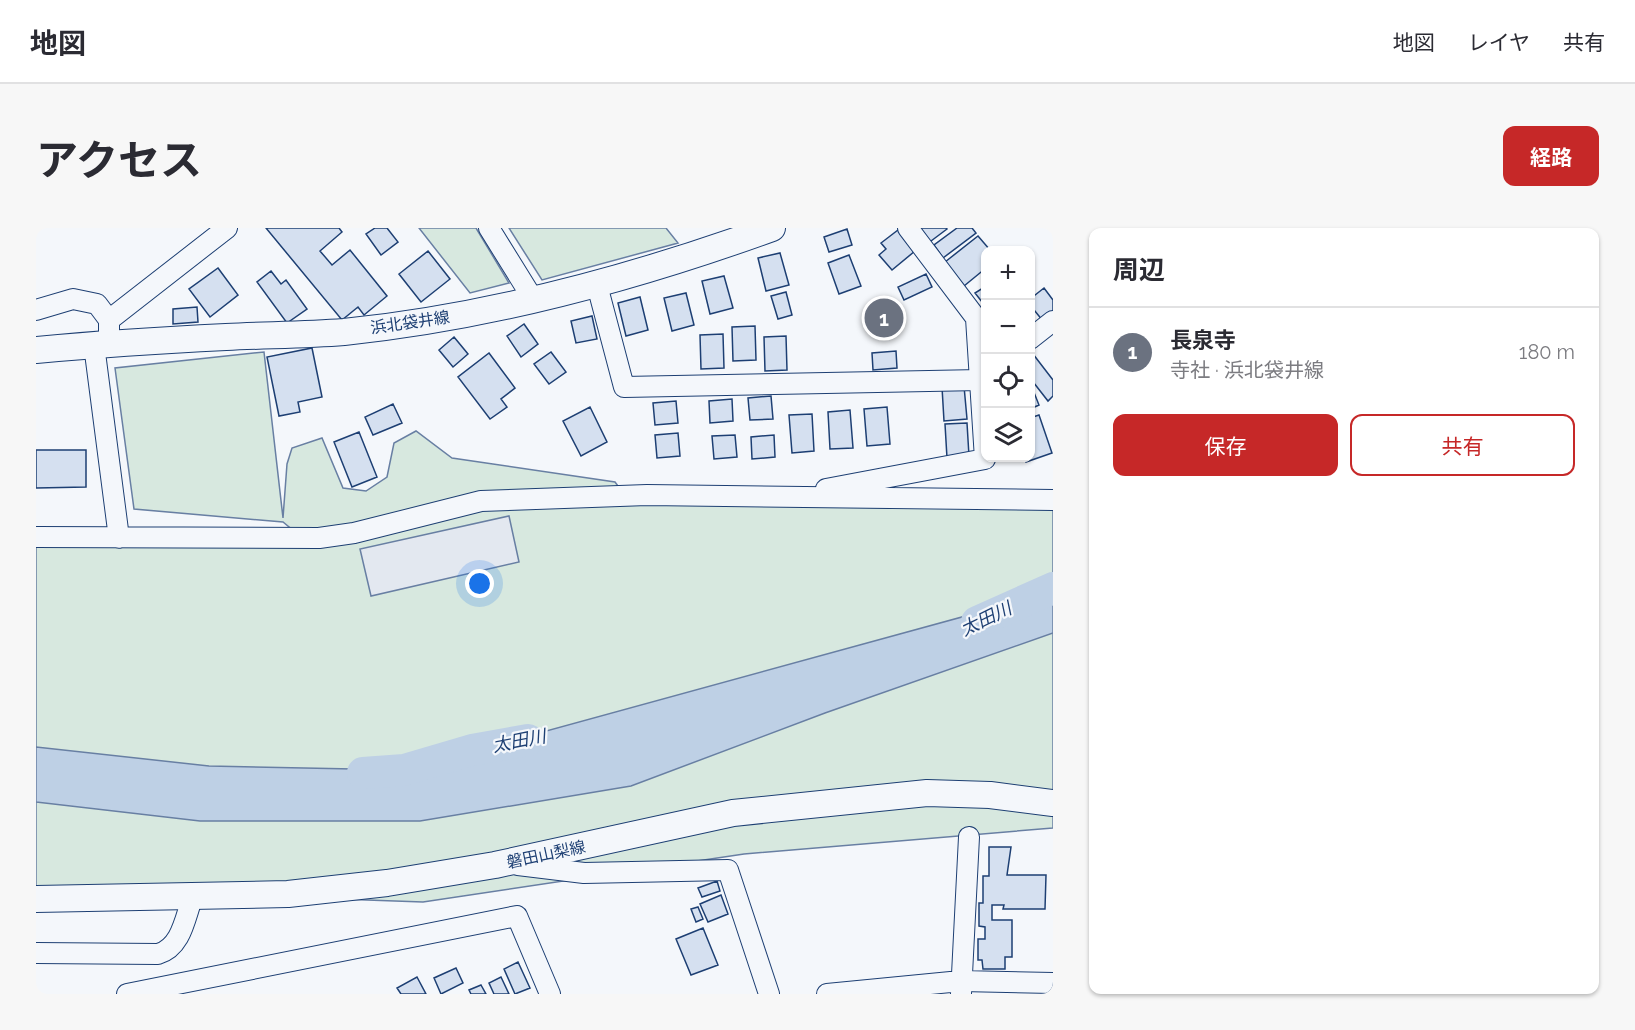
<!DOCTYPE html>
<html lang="ja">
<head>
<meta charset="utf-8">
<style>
	:root { --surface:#fff; --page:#f7f7f7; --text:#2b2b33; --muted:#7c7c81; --line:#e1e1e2; --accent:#c62828 }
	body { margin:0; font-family:Raleway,"Noto Sans JP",sans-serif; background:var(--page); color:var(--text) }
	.controls { position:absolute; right:18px; top:18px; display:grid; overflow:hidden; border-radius:12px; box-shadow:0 2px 4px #0004 }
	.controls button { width:54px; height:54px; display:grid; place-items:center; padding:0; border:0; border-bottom:2px solid var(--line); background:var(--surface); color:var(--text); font:30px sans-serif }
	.you { position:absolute; left:444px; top:356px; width:21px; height:21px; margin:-15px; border:4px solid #fff; border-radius:50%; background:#1a73e8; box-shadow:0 0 0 9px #1a73e833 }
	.badge { display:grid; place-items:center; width:39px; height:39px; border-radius:50%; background:var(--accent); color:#fff; font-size:20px; font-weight:700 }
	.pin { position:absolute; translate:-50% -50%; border:3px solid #fff; box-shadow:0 2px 6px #0006 }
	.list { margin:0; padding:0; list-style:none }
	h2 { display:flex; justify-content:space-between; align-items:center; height:78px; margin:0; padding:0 24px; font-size:26px }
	h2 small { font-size:20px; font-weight:400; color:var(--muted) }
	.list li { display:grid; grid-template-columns:39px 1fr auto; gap:18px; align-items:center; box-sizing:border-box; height:90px; padding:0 24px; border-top:2px solid var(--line) }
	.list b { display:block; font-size:22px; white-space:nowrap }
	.list p { margin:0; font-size:20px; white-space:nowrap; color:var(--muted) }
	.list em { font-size:20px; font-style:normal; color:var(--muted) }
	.actions { display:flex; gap:12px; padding:18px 24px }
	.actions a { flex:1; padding:14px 0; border:2px solid var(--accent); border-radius:12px; text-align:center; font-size:21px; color:var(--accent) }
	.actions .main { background:var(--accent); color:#fff }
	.icon { flex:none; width:33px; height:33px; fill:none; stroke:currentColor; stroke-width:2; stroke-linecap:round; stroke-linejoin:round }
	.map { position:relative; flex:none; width:1017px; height:766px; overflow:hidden; border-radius:12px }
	header { display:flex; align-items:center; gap:36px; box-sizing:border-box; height:84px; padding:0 30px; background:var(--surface); border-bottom:2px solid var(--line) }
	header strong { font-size:28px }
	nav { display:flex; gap:33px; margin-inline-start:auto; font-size:21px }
	.intro { display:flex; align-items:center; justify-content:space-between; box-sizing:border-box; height:144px; padding:0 36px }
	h1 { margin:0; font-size:42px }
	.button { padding:15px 27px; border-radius:12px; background:var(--accent); color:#fff; font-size:21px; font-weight:700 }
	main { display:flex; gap:36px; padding:0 36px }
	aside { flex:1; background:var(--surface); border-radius:12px; box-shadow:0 2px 4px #0004 }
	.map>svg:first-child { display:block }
</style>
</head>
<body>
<header>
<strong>地図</strong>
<nav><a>地図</a><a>レイヤ</a><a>共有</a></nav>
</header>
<div class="intro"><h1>アクセス</h1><a class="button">経路</a></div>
<main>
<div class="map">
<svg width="1017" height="766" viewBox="0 0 1017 766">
	<rect width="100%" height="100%" fill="#f4f7fb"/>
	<!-- green -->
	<path fill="#d7e8df" stroke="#687fa3" stroke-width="1.5" d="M383 0H440L473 55 434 65Z
		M473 0H630L642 15 506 52Z
		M228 124 247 290 251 236 256 220 286 210 307 260 330 263 351 249 358 215 380 203 416 230 579 254 585 262 458 272 1017 279V600L708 626 387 674 0 660V301L265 309 247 294 98 281 79 140Z"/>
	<!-- parking -->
	<path fill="#e3e8f0" stroke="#687fa3" stroke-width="1.5" d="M473 288 483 334 335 368 324 321Z"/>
	<!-- water -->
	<path fill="#bed0e5" stroke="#687fa3" stroke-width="1.5" d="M1017 364V405L789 485 595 558 384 593H164L0 574V519L173 538 368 542Z"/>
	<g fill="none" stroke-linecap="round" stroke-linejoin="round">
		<!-- river -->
		<path stroke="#bed0e5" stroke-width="32" d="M941 394 1017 360
			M327 545 368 542 436 522 492 512"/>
	</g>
	<!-- building -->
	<path fill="#d5e0f0" stroke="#1d3f73" stroke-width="1.5" d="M230 0H303L306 4 284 23 296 37 314 22 351 68 328 87 322 79 306 92Z
		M339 0H351L362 14 345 27 330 6Z
		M880 0H910L911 1 891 16Z
		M921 0H936L940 5 907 30 898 17Z
		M811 1 816 17 793 24 788 9Z
		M862 2 879 23 856 42 843 27 850 21 845 15Z
		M942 8 954 22H950V40L928 58 909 34Z
		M392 23 414 51 385 74 363 46Z
		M744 25 753 57 730 63 722 30Z
		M813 27 825 58 803 66 792 35Z
		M182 40 202 67 174 89 153 61Z
		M235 43 245 56 250 52 271 81 251 95 221 54Z
		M890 46 896 59 868 72 862 59Z
		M688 48 697 80 674 86 666 53Z
		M950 58V79L939 65Z
		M1008 60 1017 72V86L1007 93 994 77V71Z
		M750 64 756 87 742 91 735 68Z
		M650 65 658 97 636 103 628 70Z
		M604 69 612 102 590 108 582 75Z
		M856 71 863 103 841 108 834 76Z
		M161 79 162 94 137 96V81Z
		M556 88 561 111 540 115 535 93Z
		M488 96 502 116 485 129 471 108Z
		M719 98 720 132 697 133 696 99Z
		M687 106 688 140 665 141 664 107Z
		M750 108 751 142 729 143 728 109Z
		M418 109 432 126 417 139 403 122Z
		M276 120 286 169 262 174 264 184 243 188 231 129Z
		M860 123 861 140 837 142 836 125Z
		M515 124 530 144 513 156 498 136Z
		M453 125 479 160 465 171 471 179 454 191 422 149Z
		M997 126 1017 152V168L1012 173 994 150V128Z
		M928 158 931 191 908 193 906 159Z
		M997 162 1003 177 994 181V163Z
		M735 168 737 191 714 192 712 170Z
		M696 171 697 193 674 195 673 173Z
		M640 173 642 195 619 197 617 175Z
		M357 176 366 195 337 207 329 189Z
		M554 179 571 214 545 228 527 193Z
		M851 179 854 216 831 218 828 181Z
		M814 182 817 220 794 221 792 184Z
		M776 186 778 223 756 225 753 187Z
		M1003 187 1016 225 990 234 988 230H994V190Z
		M931 195 933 228 911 230 909 196Z
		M323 204 341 249 316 259 298 214Z
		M642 205 644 228 621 230 619 207Z
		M699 207 701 229 678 231 676 208Z
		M738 207 739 229 716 231 715 209Z
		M0 222H50V259L0 260Z
		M953 619H975L971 647H1010L1009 681H967L968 677H956V692H976V729H969V741H947L946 732H942V711H949V699L943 698V675H947V648H953Z
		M681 653 684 663 666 669 662 660Z
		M685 667 692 686 672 694 664 676Z
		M662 679 667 691 660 694 655 681Z
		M667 700 682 737 655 747 640 711Z
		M482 734 494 760 479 766 468 741Z
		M420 740 427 755 405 766 398 750Z
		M381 749 390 766H365L361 760Z
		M465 749 473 766H458L453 755Z
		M445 757 450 766H435L433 762Z"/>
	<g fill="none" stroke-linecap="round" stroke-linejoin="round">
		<!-- minor casing -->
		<g stroke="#1d3f73" stroke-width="22">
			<path id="minor" d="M453 0 497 71
				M561 57 588 159 944 152 950 147
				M0 82 37 71 61 76 73 92V106
				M73 92 191 0
				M994 111 1017 93
				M58 117 83 310
				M790 261 949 231 940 90 872 0
				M0 309 283 310 318 305 445 273 611 267 1017 272
				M482 637 548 645 692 642 733 766
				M0 725 122 726C146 719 149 689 157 668
				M91 766 481 688 514 766
				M791 766 925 753 1017 755
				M925 766 933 609"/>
		</g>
		<!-- major casing -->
		<g stroke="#1d3f73" stroke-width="28">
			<path id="major" d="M0 122C64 116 127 112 190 109 230 107 269 107 308 104 455 89 598 50 736 0
				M0 671 252 666 351 655 459 637 697 585 891 565 954 567 1017 575"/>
		</g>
		<!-- minor -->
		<use href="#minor" stroke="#f4f7fb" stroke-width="20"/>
		<!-- major -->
		<use href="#major" stroke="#f4f7fb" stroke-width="26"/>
	</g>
	<g text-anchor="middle" stroke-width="4.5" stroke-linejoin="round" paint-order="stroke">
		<!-- street labels -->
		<g font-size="16" fill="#1d3f73" stroke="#f4f7fb">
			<text transform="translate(374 94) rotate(-8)" y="6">浜北袋井線</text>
			<text transform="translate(510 626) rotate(-12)" y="6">磐田山梨線</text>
		</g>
		<!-- water labels -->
		<g font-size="18" font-style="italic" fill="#1d3f73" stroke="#f4f7fb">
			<text transform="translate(950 391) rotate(-26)" y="6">太田川</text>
			<text transform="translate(483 513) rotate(-11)" y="6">太田川</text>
		</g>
	</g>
</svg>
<div class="controls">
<button>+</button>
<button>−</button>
<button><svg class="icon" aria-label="locate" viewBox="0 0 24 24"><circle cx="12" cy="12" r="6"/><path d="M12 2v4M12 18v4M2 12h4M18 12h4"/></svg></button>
<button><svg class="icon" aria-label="layers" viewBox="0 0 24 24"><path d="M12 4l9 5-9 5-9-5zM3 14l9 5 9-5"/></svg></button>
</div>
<div class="you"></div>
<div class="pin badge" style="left:848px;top:90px;background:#6b7280">1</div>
</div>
<aside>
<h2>周辺<small></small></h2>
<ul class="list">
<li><span class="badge" style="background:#6b7280">1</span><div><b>長泉寺</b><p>寺社 · 浜北袋井線</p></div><em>180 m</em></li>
</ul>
<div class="actions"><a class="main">保存</a><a>共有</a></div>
</aside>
</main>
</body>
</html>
